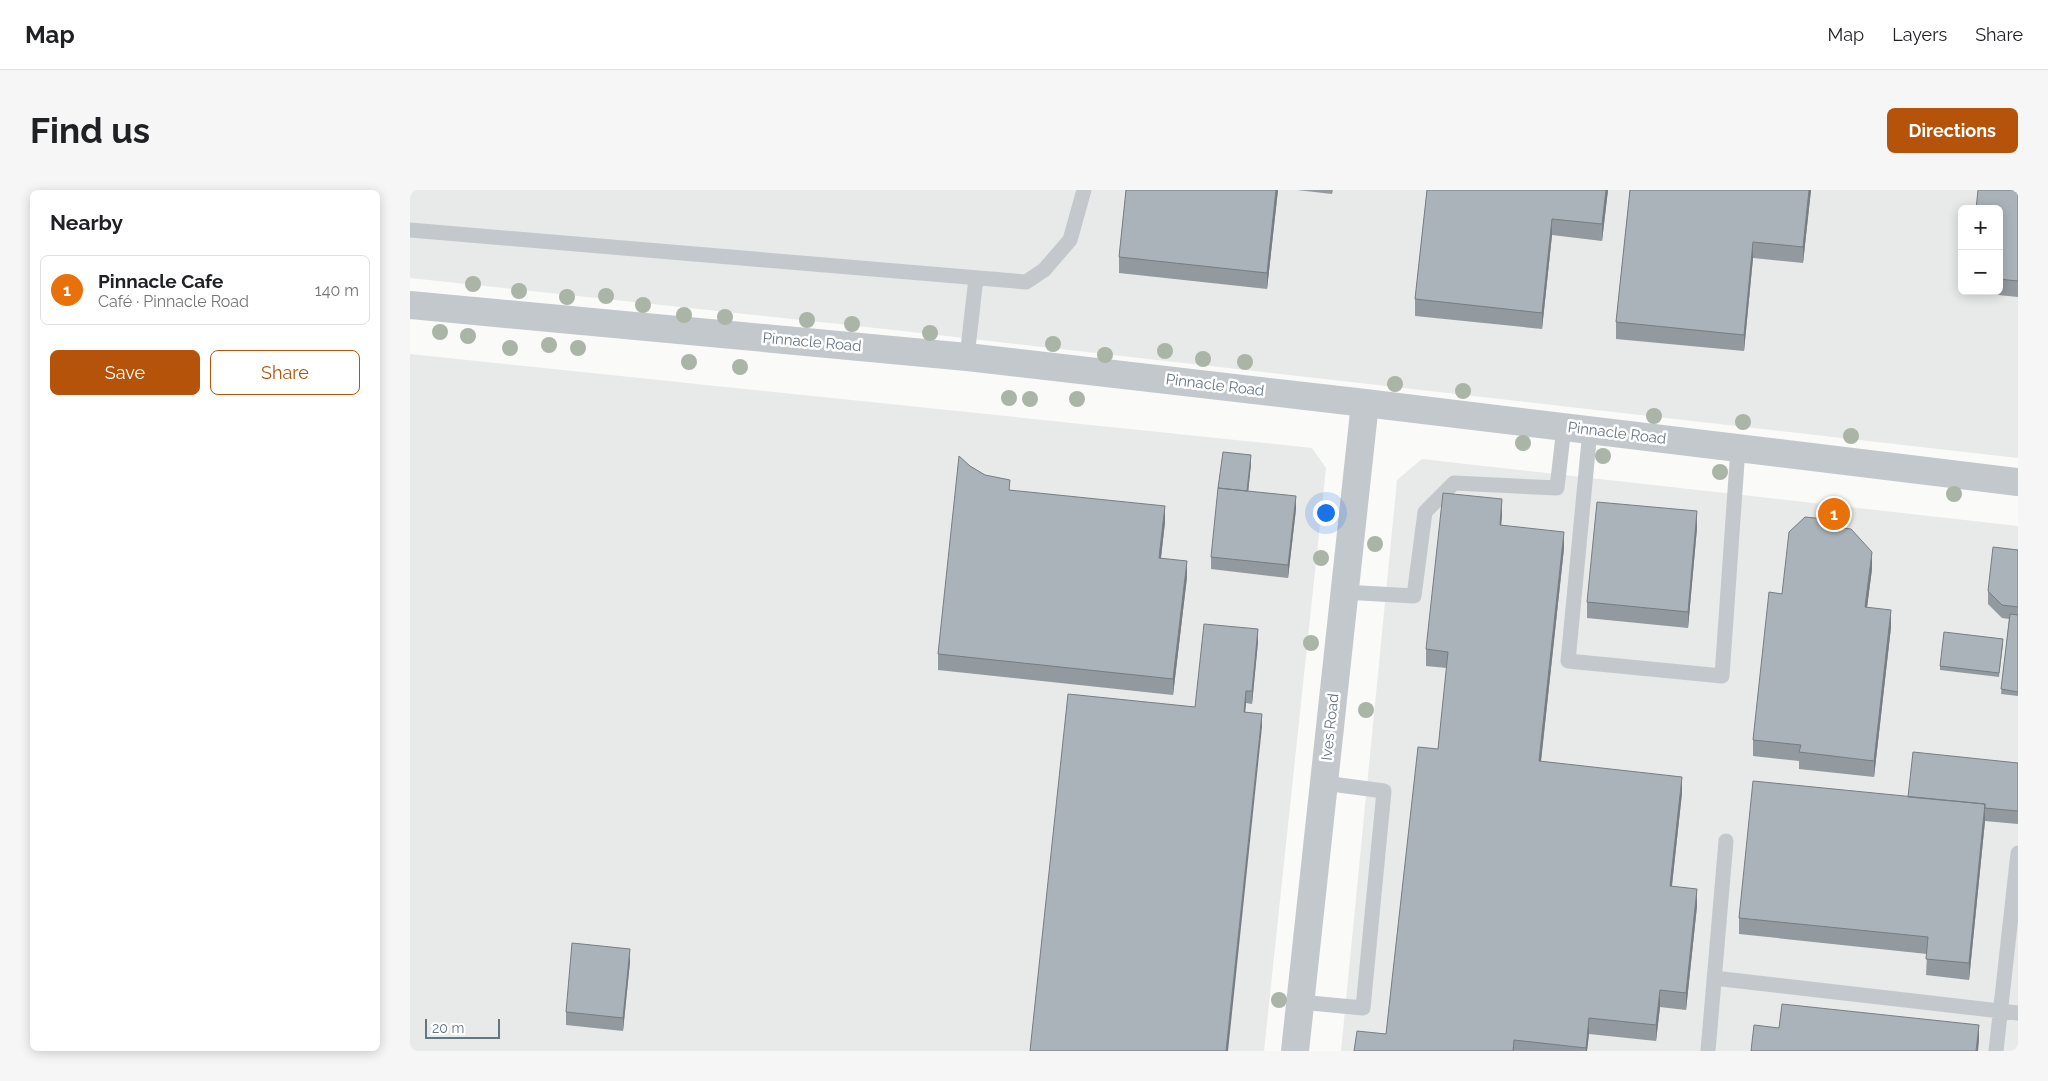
<!DOCTYPE html>
<html lang="en">
<head>
<meta charset="utf-8">
<style>
	:root { --surface:#fff; --page:#f6f6f6; --text:#202124; --muted:#757577; --line:#e0e0e0; --accent:#b45309 }
	body { margin:0; font-family:Raleway,sans-serif; background:var(--page); color:var(--text) }
	.controls { position:absolute; right:15px; top:15px; display:grid; overflow:hidden; border-radius:8px; box-shadow:0 2px 12px #0003 }
	.controls button { width:45px; height:45px; display:grid; place-items:center; padding:0; border:0; border-bottom:1px solid var(--line); background:var(--surface); color:var(--text); font:25px sans-serif }
	.scale { position:absolute; left:15px; bottom:12px; width:75px; box-sizing:border-box; padding-left:5px; border:2px solid #657683; border-top:0; font-size:14px; line-height:18px; white-space:nowrap; color:#657683; -webkit-text-stroke:4px #fff; paint-order:stroke }
	.you { position:absolute; left:915px; top:322px; width:18px; height:18px; margin:-12px; border:4px solid #fff; border-radius:50%; background:#1a73e8; box-shadow:0 0 0 8px #1a73e833 }
	.badge { display:grid; place-items:center; width:32px; height:32px; border-radius:50%; background:var(--accent); color:#fff; font-size:16px; font-weight:700 }
	.pin { position:absolute; translate:-50% -50%; border:2px solid #fff; box-shadow:0 1px 5px #0006 }
	.list { margin:0; padding:0; list-style:none }
	h2 { display:flex; justify-content:space-between; align-items:center; height:65px; margin:0; padding:0 20px; font-size:21px }
	h2 small { font-size:16px; font-weight:400; color:var(--muted) }
	.list li { display:grid; grid-template-columns:32px 1fr auto; gap:15px; align-items:center; box-sizing:border-box; height:70px; margin:0 10px 10px; padding:0 10px; border:1px solid var(--line); border-radius:8px }
	.list b { display:block; font-size:19px; white-space:nowrap }
	.list p { margin:0; font-size:16px; white-space:nowrap; color:var(--muted) }
	.list em { font-size:16px; font-style:normal; color:var(--muted) }
	.actions { display:flex; gap:10px; padding:15px 20px }
	.actions a { flex:1; padding:11px 0; border:1px solid var(--accent); border-radius:8px; text-align:center; font-size:18px; color:var(--accent) }
	.actions .main { background:var(--accent); color:#fff }
	.map { position:relative; flex:none; width:1608px; height:861px; overflow:hidden; border-radius:8px }
	header { display:flex; align-items:center; gap:30px; box-sizing:border-box; height:70px; padding:0 25px; background:var(--surface); border-bottom:1px solid var(--line) }
	header strong { font-size:24px }
	nav { display:flex; gap:28px; margin-inline-start:auto; font-size:18px }
	.intro { display:flex; align-items:center; justify-content:space-between; box-sizing:border-box; height:120px; padding:0 30px }
	h1 { margin:0; font-size:35px }
	.button { padding:12px 22px; border-radius:8px; background:var(--accent); color:#fff; font-size:18px; font-weight:700 }
	main { display:flex; gap:30px; padding:0 30px }
	aside { flex:1; background:var(--surface); border-radius:8px; box-shadow:0 2px 12px #0003 }
	.map>svg:first-child { display:block }
</style>
</head>
<body>
<header>
<strong>Map</strong>
<nav><a>Map</a><a>Layers</a><a>Share</a></nav>
</header>
<div class="intro"><h1>Find us</h1><a class="button">Directions</a></div>
<main>
<aside>
<h2>Nearby<small></small></h2>
<ul class="list">
<li><span class="badge" style="background:#e8710a">1</span><div><b>Pinnacle Cafe</b><p>Café · Pinnacle Road</p></div><em>140 m</em></li>
</ul>
<div class="actions"><a class="main">Save</a><a>Share</a></div>
</aside>
<div class="map">
<svg width="1608" height="861" viewBox="0 0 1608 861">
	<rect width="100%" height="100%" fill="#fafaf8"/>
	<!-- built -->
	<path fill="#e8e9e9" fill-rule="evenodd" d="M0 0H1608V268L475 139 0 88ZM1552 19H1589V101H1552Z
		M0 164 902 258 916 278 854 861H0Z
		M1012 269 1608 336V861H931L987 290Z"/>
	<g fill="none" stroke-linecap="round" stroke-linejoin="round">
		<!-- service -->
		<path stroke="#c3c8cc" stroke-width="15" d="M0 40 616 92 634 80 660 50 674 0
			M557 167 566 88
			M1180 240 1158 471 1312 486 1328 258
			M934 402 1004 406 1015 322 1044 293 1147 298 1154 237
			M1304 788 1608 823
			M890 812 953 818 974 601 914 593
			M1298 861 1316 651
			M1586 861 1608 663"/>
		<!-- minor -->
		<path stroke="#c3c8cc" stroke-width="28" d="M0 115 557 167 955 213 1608 292
			M885 861 955 213"/>
	</g>
	<!-- trees -->
	<g fill="#aab4a7">
		<circle cx="63" cy="94" r="8"/>
		<circle cx="109" cy="101" r="8"/>
		<circle cx="196" cy="106" r="8"/>
		<circle cx="157" cy="107" r="8"/>
		<circle cx="233" cy="115" r="8"/>
		<circle cx="274" cy="125" r="8"/>
		<circle cx="315" cy="127" r="8"/>
		<circle cx="397" cy="130" r="8"/>
		<circle cx="442" cy="134" r="8"/>
		<circle cx="30" cy="142" r="8"/>
		<circle cx="520" cy="143" r="8"/>
		<circle cx="58" cy="146" r="8"/>
		<circle cx="643" cy="154" r="8"/>
		<circle cx="139" cy="155" r="8"/>
		<circle cx="100" cy="158" r="8"/>
		<circle cx="168" cy="158" r="8"/>
		<circle cx="755" cy="161" r="8"/>
		<circle cx="695" cy="165" r="8"/>
		<circle cx="793" cy="169" r="8"/>
		<circle cx="279" cy="172" r="8"/>
		<circle cx="835" cy="172" r="8"/>
		<circle cx="330" cy="177" r="8"/>
		<circle cx="985" cy="194" r="8"/>
		<circle cx="1053" cy="201" r="8"/>
		<circle cx="599" cy="208" r="8"/>
		<circle cx="620" cy="209" r="8"/>
		<circle cx="667" cy="209" r="8"/>
		<circle cx="1244" cy="226" r="8"/>
		<circle cx="1333" cy="232" r="8"/>
		<circle cx="1441" cy="246" r="8"/>
		<circle cx="1113" cy="253" r="8"/>
		<circle cx="1193" cy="266" r="8"/>
		<circle cx="1310" cy="282" r="8"/>
		<circle cx="1544" cy="304" r="8"/>
		<circle cx="965" cy="354" r="8"/>
		<circle cx="911" cy="368" r="8"/>
		<circle cx="901" cy="453" r="8"/>
		<circle cx="956" cy="520" r="8"/>
		<circle cx="869" cy="810" r="8"/>
	</g>
	<!-- wall -->
	<path fill="#929a9f" d="M716 0H868L857 99 709 83V67Z
		M887 0H923L922 4Z
		M1017 0H1198L1192 51 1142 45 1132 139 1005 126V109Z
		M1220 0H1401L1393 73 1343 68 1334 161 1206 149V132Z
		M1608 0V107L1558 102 1589 101V19Z
		M841 274 838 301 886 319 878 388 801 379V367Z
		M560 276 600 300 755 332 751 368 777 387 763 505 528 480V464Z
		M1092 325 1091 335 1154 358 1131 572 1272 603 1262 696 1287 716 1276 820 1250 817 1246 851 1179 844 1177 861H944L976 844 1028 559 1037 478 1016 476V459Z
		M1415 336 1462 379 1457 417 1481 437 1464 587 1389 579V571L1343 566V550L1372 404Z
		M1287 338 1278 438 1177 428V412Z
		M1608 360V506L1591 504 1599 429 1592 428 1578 414V401Z
		M848 452 842 514 836 513 835 522 852 537 785 517Z
		M1593 454 1589 487 1530 480V476Z
		M1608 573V634L1575 631 1559 790 1516 785 1517 764 1329 744V728L1498 607Z
		M220 772 213 841 156 835V822Z"/>
	<!-- shaded-wall -->
	<path fill="#777d82" d="M866 0H868L857 99V83Z
		M1196 0H1198L1192 51V34Z
		M1399 0H1401L1393 73V57Z
		M1142 29V45L1132 139V123Z
		M1343 52V68L1334 161V145Z
		M841 265V274L837 314V305Z
		M886 306V319L878 388V375Z
		M1092 309V325L1090 351V335Z
		M755 316V332L749 384V368Z
		M1287 321V338L1278 438V422Z
		M1154 342V358L1129 588V571Z
		M1462 362V379L1455 433V417Z
		M777 371V387L763 505V489Z
		M1481 420V437L1464 587V571Z
		M848 439V452L842 514V501Z
		M836 501V513L834 535V522Z
		M852 524V537L818 861H816Z
		M1272 587V603L1260 712V696Z
		M1575 614V631L1559 790V773Z
		M1287 699V716L1276 820V803Z
		M220 759V772L213 841V828Z
		M1250 800V817L1246 851V835Z
		M1179 828V844L1177 861H1176Z
		M1569 835V851L1568 861H1566Z"/>
	<!-- building -->
	<path fill="#aab3b9" stroke="#777d82" d="M716 0H866L857 83 709 67Z
		M1017 0H1196L1192 34 1142 29 1132 123 1005 109Z
		M1220 0H1399L1393 57 1343 52 1334 145 1206 132Z
		M1568 0H1608V91L1589 89V19H1566Z
		M813 262 841 265 837 301 808 298Z
		M549 266 560 276 575 285 600 290 599 300 755 316 749 368 777 371 763 489 528 464Z
		M808 298 886 306 878 375 801 367Z
		M1033 303 1092 309 1090 335 1154 342 1129 571 1272 587 1260 696 1287 699 1276 803 1250 800 1246 835 1179 828 1176 858 1104 850 1103 861H944L947 841 976 844 1008 557 1028 559 1038 462 1016 459Z
		M1187 312 1287 321 1278 422 1177 412Z
		M1395 327 1415 329V336L1441 339 1462 362 1455 417 1481 420 1464 571 1389 562 1391 555 1343 550 1359 402 1372 404 1379 342Z
		M1583 357 1608 360V417L1592 415 1578 401Z
		M1600 424 1608 425V502L1591 499Z
		M794 434 848 439 842 501H836L834 522 852 524 816 861H620L658 504 785 517Z
		M1534 442 1593 449 1589 483 1530 476Z
		M1503 562 1608 573V621L1575 618V614L1498 607Z
		M1343 591 1575 614 1559 773 1516 769 1518 747 1329 728Z
		M162 753 220 759 213 828 156 822Z
		M1372 814 1569 835 1566 861H1341L1344 835 1369 838Z"/>
	<g text-anchor="middle" stroke-width="5" stroke-linejoin="round" paint-order="stroke">
		<!-- street labels -->
		<g font-size="15" fill="#657683" stroke="#fff">
			<text transform="translate(402 152) rotate(5)" y="5">Pinnacle Road</text>
			<text transform="translate(805 195) rotate(7)" y="5">Pinnacle Road</text>
			<text transform="translate(1207 243) rotate(7)" y="5">Pinnacle Road</text>
			<text transform="translate(920 537) rotate(-84)" y="5">Ives Road</text>
		</g>
	</g>
</svg>
<div class="controls">
<button>+</button>
<button>−</button>
</div>
<div class="scale">20 m</div>
<div class="you"></div>
<div class="pin badge" style="left:1424px;top:324px;background:#e8710a">1</div>
</div>
</main>
</body>
</html>
